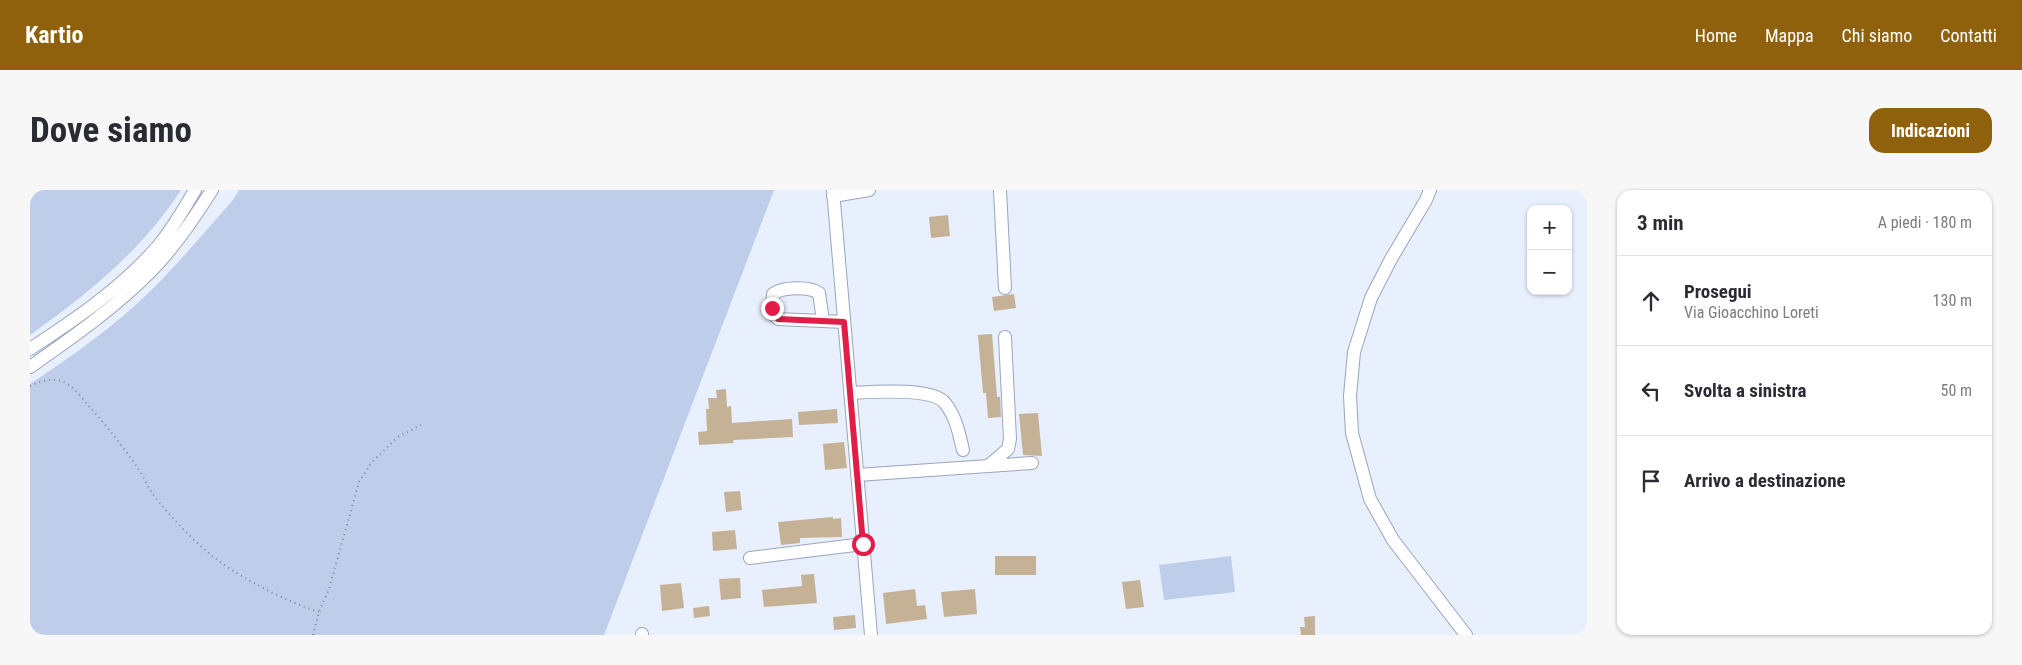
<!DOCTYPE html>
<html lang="it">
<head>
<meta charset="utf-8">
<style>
	:root { --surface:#fff; --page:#f7f7f7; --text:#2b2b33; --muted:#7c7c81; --line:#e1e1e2; --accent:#90610d }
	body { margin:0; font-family:"Roboto Condensed",sans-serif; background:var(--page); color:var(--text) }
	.controls { position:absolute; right:15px; top:15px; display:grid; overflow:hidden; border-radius:10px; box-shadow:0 1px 4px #0004 }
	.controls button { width:45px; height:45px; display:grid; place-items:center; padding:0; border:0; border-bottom:1px solid var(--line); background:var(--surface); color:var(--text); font:25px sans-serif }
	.stop { position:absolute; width:15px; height:15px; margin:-11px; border:4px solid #e11d48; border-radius:50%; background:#fff }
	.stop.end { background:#e11d48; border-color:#fff; box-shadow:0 1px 5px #0008 }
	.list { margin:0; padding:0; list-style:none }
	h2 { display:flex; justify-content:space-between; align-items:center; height:65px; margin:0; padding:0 20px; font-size:21px }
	h2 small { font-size:16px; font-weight:400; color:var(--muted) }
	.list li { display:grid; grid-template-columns:32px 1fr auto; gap:15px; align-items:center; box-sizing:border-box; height:90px; padding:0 20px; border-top:1px solid var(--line) }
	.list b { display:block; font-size:19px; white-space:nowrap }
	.list p { margin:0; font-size:16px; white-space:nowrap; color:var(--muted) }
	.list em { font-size:16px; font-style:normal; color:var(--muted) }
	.icon { flex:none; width:28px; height:28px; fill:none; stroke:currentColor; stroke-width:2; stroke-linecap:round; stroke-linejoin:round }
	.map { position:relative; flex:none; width:1557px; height:445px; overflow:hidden; border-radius:15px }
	header { display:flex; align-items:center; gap:30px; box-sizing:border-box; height:70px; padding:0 25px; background:var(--accent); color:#fff }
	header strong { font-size:24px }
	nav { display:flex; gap:28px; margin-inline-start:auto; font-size:18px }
	.intro { display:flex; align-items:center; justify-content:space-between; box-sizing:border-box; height:120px; padding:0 30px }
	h1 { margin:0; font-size:35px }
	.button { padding:12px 22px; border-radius:15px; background:var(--accent); color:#fff; font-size:18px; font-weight:700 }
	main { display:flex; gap:30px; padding:0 30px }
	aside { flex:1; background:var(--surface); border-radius:15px; box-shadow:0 1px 4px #0004 }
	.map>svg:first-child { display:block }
</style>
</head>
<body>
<header>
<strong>Kartio</strong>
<nav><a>Home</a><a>Mappa</a><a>Chi siamo</a><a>Contatti</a></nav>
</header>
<div class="intro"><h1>Dove siamo</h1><a class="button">Indicazioni</a></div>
<main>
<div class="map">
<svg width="1557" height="445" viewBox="0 0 1557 445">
	<rect width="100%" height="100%" fill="#e8effd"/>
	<!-- green -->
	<path fill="#becdea" d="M0 0H151C112 60 58 104 0 145Z
		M209 0H744L574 445H0V194C30 174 59 154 87 131 130 96 166 52 203 10Z
		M1201 366 1205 402 1134 410 1129 375Z"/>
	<!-- building -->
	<path fill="#c5b195" d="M918 25 920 46 901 48 899 27Z
		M984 104 986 118 964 121 962 107Z
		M962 144 967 207H970L971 227 958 228 956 203H953L948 145Z
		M696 199 697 217 701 216 702 233 762 229 763 247 703 250 704 253 669 255 668 242 677 241 676 219H679L678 208H687L686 200Z
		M807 219 808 233 769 235 768 222Z
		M1008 223 1012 266 993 265 989 224Z
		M814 252 817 278 795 280 793 254Z
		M710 301 712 320 696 322 694 302Z
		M803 327V329L811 328 812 347 770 348V353L751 355 748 332Z
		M705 340 707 359 683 361 682 342Z
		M965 366H1006V385H965Z
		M784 384 787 413 734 417 732 400 772 396 771 385Z
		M710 388 711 408 691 410 689 389Z
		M1110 390 1114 417 1096 419 1092 392Z
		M651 393 654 418 632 421 630 395Z
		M885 399 887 416 895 415 897 429 856 434 853 403Z
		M945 399 947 424 914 427 911 402Z
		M679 416 680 426 664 428 663 418Z
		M825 425 826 438 804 440 803 427Z
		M1285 426V445H1271L1270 437H1275L1274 427Z"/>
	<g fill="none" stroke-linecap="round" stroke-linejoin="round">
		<!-- minor casing -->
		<g stroke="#9aa5bb" stroke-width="14">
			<path id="minor" d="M803 0 841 445
				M970 0 975 98
				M1400 0 1396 10 1361 69 1341 108 1324 162 1320 206 1322 243 1340 309 1363 350 1436 445
				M803 6 839 0
				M793 131 789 103C779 96 752 97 743 104L742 123 748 129 814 132
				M0 159C46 129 93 97 129 55 143 38 154 19 165 0
				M0 177C43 147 86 117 123 79 146 55 164 28 182 0
				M820 203C841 202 902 197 915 213 926 227 929 243 933 260
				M958 276 978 259 980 249 975 147
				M827 285 1002 273
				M720 368 833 354
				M612 444V445"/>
		</g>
		<!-- path -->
		<path stroke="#7f8590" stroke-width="2" stroke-dasharray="1 4" stroke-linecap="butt" d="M0 196C13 190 27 186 39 195 46 200 52 208 57 214 77 236 95 259 111 283 115 290 118 297 122 303 137 323 155 342 174 359 203 385 253 410 289 422
			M283 445 289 422 299 399 329 292 342 272 368 247 391 235"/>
		<!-- minor -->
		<use href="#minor" stroke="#fff" stroke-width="12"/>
	</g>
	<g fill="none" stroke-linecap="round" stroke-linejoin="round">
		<!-- route -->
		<path stroke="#e11d48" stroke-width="6" d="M742 118V123L748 129 814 132 833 354"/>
	</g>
</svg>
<div class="controls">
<button>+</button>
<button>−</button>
</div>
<div class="stop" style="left:833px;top:354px"></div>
<div class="stop end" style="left:742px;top:118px"></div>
</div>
<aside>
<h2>3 min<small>A piedi · 180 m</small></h2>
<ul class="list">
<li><svg class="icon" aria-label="ahead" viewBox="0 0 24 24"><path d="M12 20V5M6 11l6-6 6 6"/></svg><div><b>Prosegui</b><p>Via Gioacchino Loreti</p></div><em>130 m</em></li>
<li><svg class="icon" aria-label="left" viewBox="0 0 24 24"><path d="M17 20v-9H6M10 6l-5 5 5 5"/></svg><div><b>Svolta a sinistra</b></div><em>50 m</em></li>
<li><svg class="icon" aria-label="arrive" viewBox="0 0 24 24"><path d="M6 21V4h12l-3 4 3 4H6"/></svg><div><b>Arrivo a destinazione</b></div></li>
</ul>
</aside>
</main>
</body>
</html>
